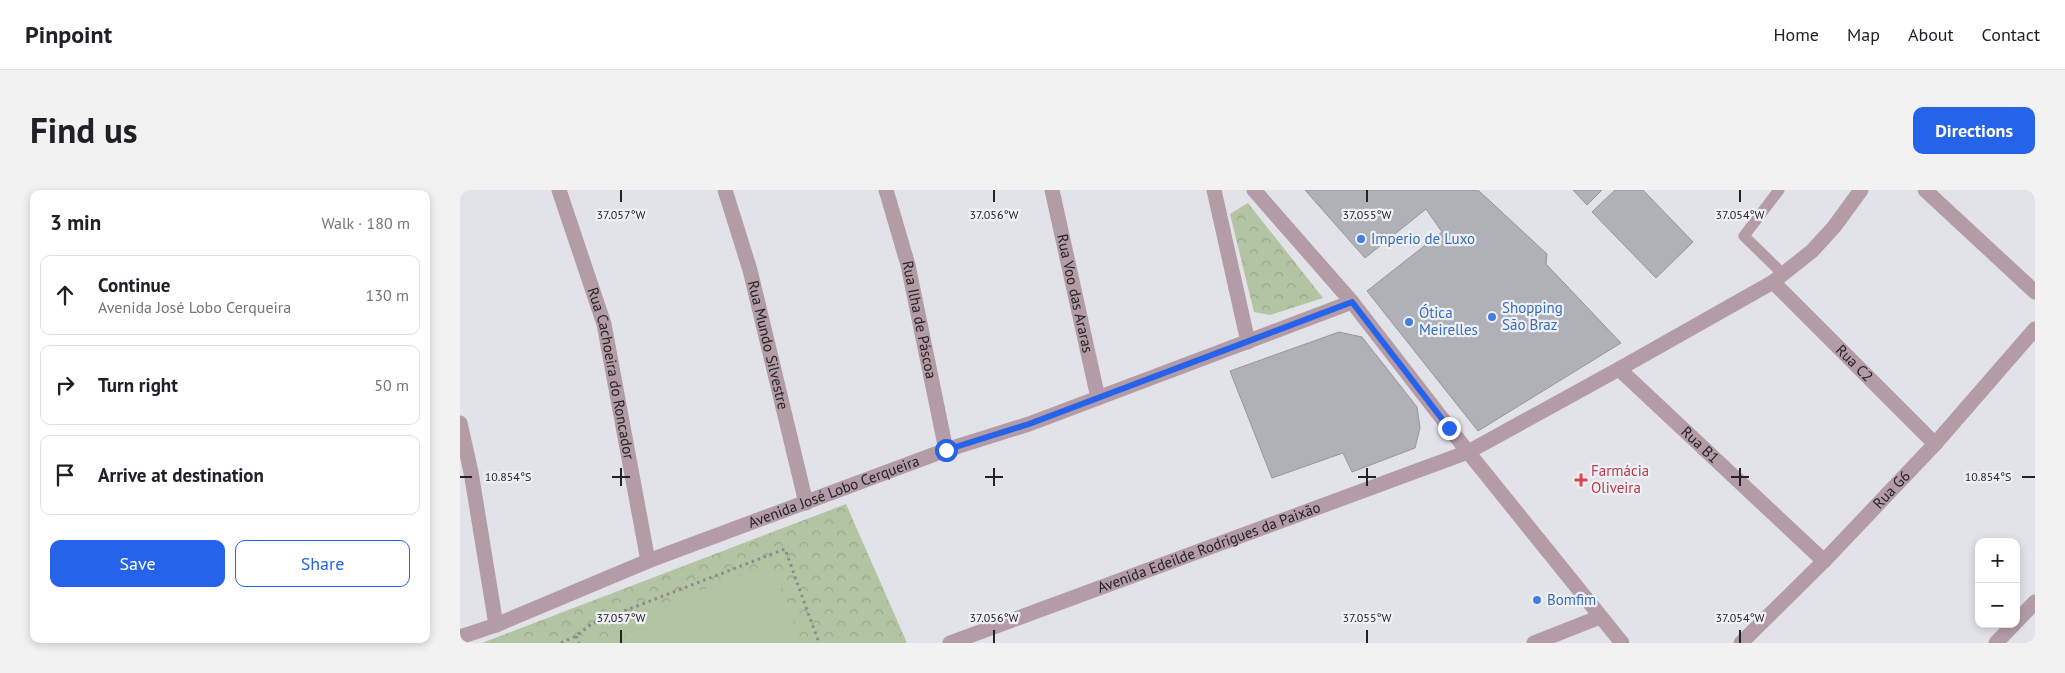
<!DOCTYPE html>
<html lang="en">
<head>
<meta charset="utf-8">
<style>
	:root { --surface:#fff; --page:#f2f2f2; --text:#202124; --muted:#757577; --line:#e0e0e0; --accent:#2563eb }
	body { margin:0; font-family:"PT Sans",sans-serif; background:var(--page); color:var(--text) }
	.controls { position:absolute; right:15px; bottom:15px; display:grid; overflow:hidden; border-radius:10px; box-shadow:0 2px 8px #0003 }
	.controls button { width:45px; height:45px; display:grid; place-items:center; padding:0; border:0; border-bottom:1px solid var(--line); background:var(--surface); color:var(--text); font:25px sans-serif }
	.stop { position:absolute; width:15px; height:15px; margin:-11px; border:4px solid #2563eb; border-radius:50%; background:#fff }
	.stop.end { background:#2563eb; border-color:#fff; box-shadow:0 1px 5px #0008 }
	.list { margin:0; padding:0; list-style:none }
	h2 { display:flex; justify-content:space-between; align-items:center; height:65px; margin:0; padding:0 20px; font-size:21px }
	h2 small { font-size:16px; font-weight:400; color:var(--muted) }
	.list li { display:grid; grid-template-columns:32px 1fr auto; gap:15px; align-items:center; box-sizing:border-box; height:80px; margin:0 10px 10px; padding:0 10px; border:1px solid var(--line); border-radius:10px }
	.list b { display:block; font-size:19px; white-space:nowrap }
	.list p { margin:0; font-size:16px; white-space:nowrap; color:var(--muted) }
	.list em { font-size:16px; font-style:normal; color:var(--muted) }
	.actions { display:flex; gap:10px; padding:15px 20px }
	.actions a { flex:1; padding:11px 0; border:1px solid var(--accent); border-radius:10px; text-align:center; font-size:18px; color:var(--accent) }
	.actions .main { background:var(--accent); color:#fff }
	.icon { flex:none; width:28px; height:28px; fill:none; stroke:currentColor; stroke-width:2; stroke-linecap:round; stroke-linejoin:round }
	.map { position:relative; flex:none; width:1575px; height:453px; overflow:hidden; border-radius:10px }
	header { display:flex; align-items:center; gap:30px; box-sizing:border-box; height:70px; padding:0 25px; background:var(--surface); border-bottom:1px solid var(--line) }
	header strong { font-size:24px }
	nav { display:flex; gap:28px; margin-inline-start:auto; font-size:18px }
	.intro { display:flex; align-items:center; justify-content:space-between; box-sizing:border-box; height:120px; padding:0 30px }
	h1 { margin:0; font-size:35px }
	.button { padding:12px 22px; border-radius:10px; background:var(--accent); color:#fff; font-size:18px; font-weight:700 }
	main { display:flex; gap:30px; padding:0 30px }
	aside { flex:1; background:var(--surface); border-radius:10px; box-shadow:0 2px 8px #0003 }
	.map>svg:first-child { display:block }
</style>
</head>
<body>
<header>
<strong>Pinpoint</strong>
<nav><a>Home</a><a>Map</a><a>About</a><a>Contact</a></nav>
</header>
<div class="intro"><h1>Find us</h1><a class="button">Directions</a></div>
<main>
<aside>
<h2>3 min<small>Walk · 180 m</small></h2>
<ul class="list">
<li><svg class="icon" aria-label="ahead" viewBox="0 0 24 24"><path d="M12 20V5M6 11l6-6 6 6"/></svg><div><b>Continue</b><p>Avenida José Lobo Cerqueira</p></div><em>130 m</em></li>
<li><svg class="icon" aria-label="right" viewBox="0 0 24 24"><path d="M7 20v-9h11M14 6l5 5-5 5"/></svg><div><b>Turn right</b></div><em>50 m</em></li>
<li><svg class="icon" aria-label="arrive" viewBox="0 0 24 24"><path d="M6 21V4h12l-3 4 3 4H6"/></svg><div><b>Arrive at destination</b></div></li>
</ul>
<div class="actions"><a class="main">Save</a><a>Share</a></div>
</aside>
<div class="map">
<svg width="1575" height="453" viewBox="0 0 1575 453">
	<defs>
		<pattern id="forest-crowns" width="20" height="18" patternUnits="userSpaceOnUse" patternTransform="scale(1.25)"><rect width="20" height="18" fill="#b2c4a1"/><path d="M2 6a3 3 0 1 1 6 0M12 15a3 3 0 1 1 6 0" fill="none" stroke="#99a88a"/></pattern>
	</defs>
	<rect width="100%" height="100%" fill="#e1e3e9"/>
	<!-- forest -->
	<path fill="url(#forest-crowns)" d="M788 13 863 108 810 125 794 122 770 24Z
		M386 314 447 453H22Z"/>
	<!-- garden -->
	<path fill="#b2c4a1" d="M312 375 342 453H168L159 429Z"/>
	<!-- building -->
	<path fill="#b0b1b7" stroke="#94969b" d="M845 0H1018L1087 64 1086 74 1161 153 1018 241 907 101 982 42 966 19 905 68Z
		M1113 0H1142L1127 15Z
		M1155 0H1183L1233 52 1196 88 1132 22Z
		M879 142 902 147 957 217 960 238 955 258 892 282 883 263 812 288 770 181Z"/>
	<g fill="none" stroke-linecap="round" stroke-linejoin="round">
		<!-- path -->
		<path stroke="#898a8e" stroke-width="3" stroke-dasharray="2.5 4" stroke-linecap="butt" d="M116 446 119 453
			M101 453 116 446 133 433 325 359 359 453"/>
		<!-- service -->
		<path stroke="#b49ca6" stroke-width="11" d="M1319 0 1284 46 1323 84"/>
		<!-- minor -->
		<g stroke="#b49ca6" stroke-width="15">
			<path id="s1" d="M99 0 144 134 188 371"/>
			<path id="s2" d="M265 0 290 80 346 313"/>
			<path id="s3" d="M426 0 448 75 486 260"/>
			<path id="s4" d="M592 0 638 208"/>
			<path d="M754 0 788 152"/>
			<path d="M1465 0 1575 102"/>
			<path id="s5" d="M1313 92 1475 254"/>
			<path id="s6" d="M1159 179 1364 371"/>
			<path d="M0 233 11 282 36 435"/>
			<path d="M1556 432 1575 412"/>
			<path id="s7" d="M0 447 36 435 188 371 486 260 569 234 892 112"/>
			<path d="M1074 453 1140 427"/>
			<path id="s8" d="M1281 453 1364 371 1475 254 1575 139"/>
			<path d="M1536 453 1554 434"/>
		</g>
		<!-- tertiary -->
		<g stroke="#b49ca6" stroke-width="15">
			<path d="M794 0 892 112 1008 262 1162 453"/>
			<path id="s9" d="M490 453 1008 262 1159 179 1313 92 1352 61 1374 37 1401 0"/>
		</g>
	</g>
	<g fill="none" stroke-linecap="round" stroke-linejoin="round">
		<!-- route -->
		<path stroke="#2563eb" stroke-width="6" d="M486 260 569 234 892 112 989 238"/>
	</g>
	<!-- ticks -->
	<path fill="none" stroke="#232325" stroke-width="2" d="M161 0V12M534 0V12M907 0V12M1280 0V12M161 278V296M534 278V296M907 278V296M1280 278V296M0 287H12M152 287H170M525 287H543M898 287H916M1271 287H1289M1562 287H1575M161 440V453M534 440V453M907 440V453M1280 440V453"/>
	<!-- markers -->
	<g fill="#3f7fe0" stroke="#eff0f6" stroke-width="2">
		<circle cx="901" cy="49" r="5"/>
		<circle cx="1032" cy="127" r="5"/>
		<circle cx="949" cy="132" r="5"/>
		<circle cx="1077" cy="410" r="5"/>
	</g>
	<path fill="#e0444e" stroke="#eff0f6" stroke-width="2" d="M1118.5 282.5h5v5h5v5h-5v5h-5v-5h-5v-5h5z"/>
	<g text-anchor="middle" stroke-width="4.5" stroke-linejoin="round" paint-order="stroke">
		<!-- shop labels -->
		<g font-size="15" fill="#366cbe" stroke="#eff0f6" text-anchor="start">
			<text x="911" y="54">Imperio de Luxo</text>
			<text x="1042" y="123">Shopping<tspan x="1042" dy="17">São Braz</tspan></text>
			<text x="959" y="128">Ótica<tspan x="959" dy="17">Meirelles</tspan></text>
			<text x="1087" y="415">Bomfim</text>
		</g>
		<!-- street labels -->
		<g font-size="15" fill="#232325" stroke="#eff0f6">
			<text dy="5" stroke="none"><textPath href="#s4" startOffset="106">Rua Voo das Araras</textPath></text>
			<text dy="5" stroke="none"><textPath href="#s3" startOffset="134">Rua Ilha de Páscoa</textPath></text>
			<text dy="5" stroke="none"><textPath href="#s2" startOffset="161">Rua Mundo Silvestre</textPath></text>
			<text dy="5" stroke="none"><textPath href="#s5" startOffset="115">Rua C2</textPath></text>
			<text dy="5" stroke="none"><textPath href="#s1" startOffset="191">Rua Cachoeira do Roncador</textPath></text>
			<text dy="5" stroke="none"><textPath href="#s6" startOffset="111">Rua B1</textPath></text>
			<text dy="5" stroke="none"><textPath href="#s8" startOffset="215">Rua G6</textPath></text>
			<text dy="5" stroke="none"><textPath href="#s7" startOffset="401">Avenida José Lobo Cerqueira</textPath></text>
			<text dy="5" stroke="none"><textPath href="#s9" startOffset="276">Avenida Edeilde Rodrigues da Paixão</textPath></text>
		</g>
		<!-- health labels -->
		<g font-size="15" fill="#be3a42" stroke="#eff0f6" text-anchor="start">
			<text x="1131" y="286">Farmácia<tspan x="1131" dy="17">Oliveira</tspan></text>
		</g>
	</g>
	<g font-size="12" text-anchor="middle" fill="#232325" stroke="#eff0f6" stroke-width="4.5" stroke-linejoin="round" paint-order="stroke">
		<text x="161" y="29">37.057°W</text>
		<text x="534" y="29">37.056°W</text>
		<text x="907" y="29">37.055°W</text>
		<text x="1280" y="29">37.054°W</text>
		<text x="48" y="291">10.854°S</text>
		<text x="1528" y="291">10.854°S</text>
		<text x="161" y="432">37.057°W</text>
		<text x="534" y="432">37.056°W</text>
		<text x="907" y="432">37.055°W</text>
		<text x="1280" y="432">37.054°W</text>
	</g>
</svg>
<div class="controls">
<button>+</button>
<button>−</button>
</div>
<div class="stop" style="left:486px;top:260px"></div>
<div class="stop end" style="left:989px;top:238px"></div>
</div>
</main>
</body>
</html>
